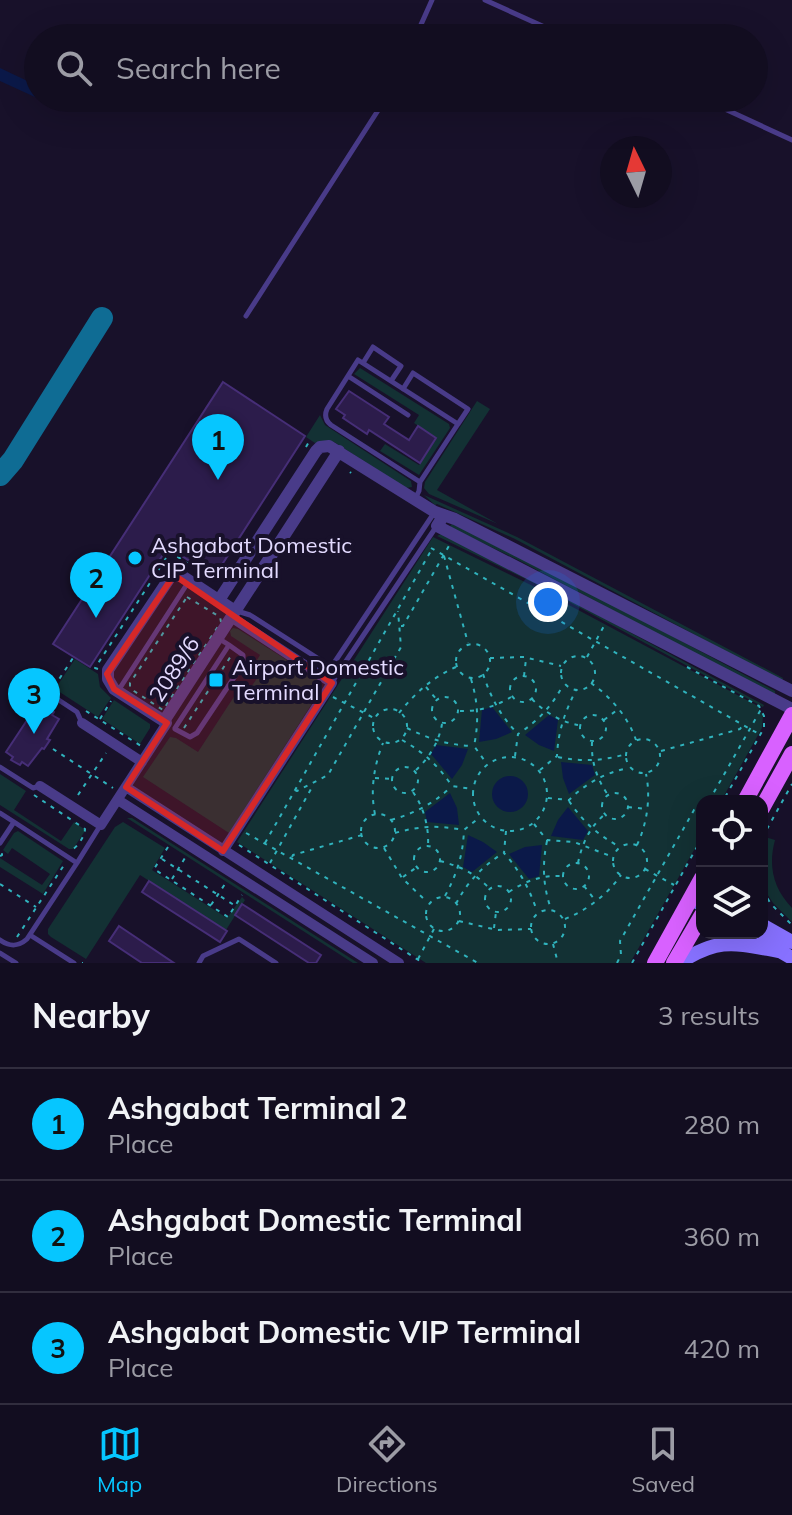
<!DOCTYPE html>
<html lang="en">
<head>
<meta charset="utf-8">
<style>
	:root { --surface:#120d20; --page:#1f1b2d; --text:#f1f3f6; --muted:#9c9ca5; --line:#312d3e; --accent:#06c6ff }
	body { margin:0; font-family:Mulish,sans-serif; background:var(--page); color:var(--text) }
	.controls { position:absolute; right:24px; bottom:24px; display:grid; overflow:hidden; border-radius:16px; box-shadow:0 8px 32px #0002 }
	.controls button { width:72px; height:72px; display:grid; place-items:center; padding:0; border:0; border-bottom:2px solid var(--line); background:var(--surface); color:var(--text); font:40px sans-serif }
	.compass { position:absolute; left:600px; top:136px; width:72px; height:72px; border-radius:50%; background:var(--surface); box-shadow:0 8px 32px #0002; rotate:355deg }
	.you { position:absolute; left:548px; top:602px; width:28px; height:28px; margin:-20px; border:6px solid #fff; border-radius:50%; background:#1a73e8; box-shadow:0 0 0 12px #1a73e833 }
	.badge { display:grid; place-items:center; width:52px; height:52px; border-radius:50%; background:var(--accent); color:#111; font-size:26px; font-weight:700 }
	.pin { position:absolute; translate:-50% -66px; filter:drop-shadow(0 2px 4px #0008) }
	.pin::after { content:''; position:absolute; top:42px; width:28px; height:24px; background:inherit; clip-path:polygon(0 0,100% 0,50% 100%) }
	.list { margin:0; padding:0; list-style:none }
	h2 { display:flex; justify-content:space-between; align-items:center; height:104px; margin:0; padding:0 32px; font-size:34px }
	h2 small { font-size:26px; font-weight:400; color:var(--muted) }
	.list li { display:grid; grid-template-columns:52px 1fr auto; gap:24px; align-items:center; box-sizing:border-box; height:112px; padding:0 32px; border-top:2px solid var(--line) }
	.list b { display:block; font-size:30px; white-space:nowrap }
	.list p { margin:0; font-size:26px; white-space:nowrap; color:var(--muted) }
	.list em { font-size:26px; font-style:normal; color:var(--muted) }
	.icon { flex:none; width:44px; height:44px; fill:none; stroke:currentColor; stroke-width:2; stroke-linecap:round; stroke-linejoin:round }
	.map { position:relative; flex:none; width:792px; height:963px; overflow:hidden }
	.search { position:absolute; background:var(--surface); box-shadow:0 8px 32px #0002; left:24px; right:24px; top:24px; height:88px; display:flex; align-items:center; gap:20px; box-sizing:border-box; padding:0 28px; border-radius:44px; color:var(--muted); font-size:30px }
	.sheet { height:440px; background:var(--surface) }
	nav { display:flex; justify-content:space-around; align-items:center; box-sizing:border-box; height:112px; border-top:2px solid var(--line); background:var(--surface); font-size:22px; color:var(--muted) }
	nav a { display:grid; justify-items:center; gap:4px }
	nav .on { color:var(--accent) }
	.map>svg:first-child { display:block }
</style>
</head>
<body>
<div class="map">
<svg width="792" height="963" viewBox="0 0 792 963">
	<rect width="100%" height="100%" fill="#18112a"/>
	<!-- green -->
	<path fill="#133134" d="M360 368 449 424 450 428 419 475 380 451 385 444 419 465 437 438 414 423 419 415 354 374Z
		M477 401 490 409 437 490 498 524 429 494 424 488 425 482Z
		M320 415 325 425 411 481 412 487 406 488 334 442 323 441 315 443 306 437Z
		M424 495 517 537 783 678 782 681 515 539 437 504 435 505Z
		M452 524 522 556 775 691V695H773L520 561 452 528 450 526Z
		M441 534 539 583 764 705 763 707 538 585 437 536Z
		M433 537 537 588 758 706 763 716 762 728 721 801H702V836L630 963H426L237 842Z
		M233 628 238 629 320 681 322 688 229 833 143 777 170 737 176 738 198 752 239 689 247 693 260 674 252 668 260 655 231 636 230 631Z
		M75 659 98 674 100 687 111 698 98 717 55 689Z
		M114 700 150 724V728L140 744 102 719Z
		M0 774 26 791 14 810 61 841 74 822 84 829 85 831 73 849H69L0 805Z
		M127 818H132L358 963H353Z
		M123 822 165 848 152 870 227 918 242 897 245 900 226 930 140 875 86 959 51 937 48 934V929L115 827Z
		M18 831 63 861 43 894 0 867V858L42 885 50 874 12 848 8 854 3 850 14 833Z
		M765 837 775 840C768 866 773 888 792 908V922L773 903 762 886V842Z"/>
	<!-- water -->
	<path fill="#0b1949" d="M0 68 38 86V98H65L61 109 0 81Z
		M492 707 512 732 496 739 479 742 482 710Z
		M549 715 558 720 554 751 539 745 525 735Z
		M436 745 468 749 462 765 452 779 431 754Z
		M561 762 592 765 595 775 569 794 563 778Z
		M492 794a18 18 0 1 1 36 0a18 18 0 1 1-36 0Z
		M450 793 457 808 459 825 427 822 425 812Z
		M568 807 588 831 583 840 551 836 558 820Z
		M468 835 483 842 497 852 472 872 463 867Z
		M542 845 539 876 529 879 509 854 525 847Z"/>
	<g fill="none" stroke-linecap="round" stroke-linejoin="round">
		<!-- taxiway -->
		<path stroke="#0f6c94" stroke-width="22" d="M0 475 13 460 102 318"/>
	</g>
	<!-- building -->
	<path fill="#2c1c4b" stroke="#462e77" stroke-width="2" d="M223 382 305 436 214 577 168 547 90 667 53 644Z
		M349 391 389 417 384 424 409 440 418 426 436 438 420 463 369 430 367 434 343 418 345 415 336 409Z
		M37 705 44 709 46 706 54 712 52 715 59 719 47 739 50 740 44 749 42 748 28 766 22 762 20 765 11 760 13 757 6 752Z
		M149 881 227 931 220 942 142 892Z
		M242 904 321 955 316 963H309L235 915Z
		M119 926 174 963H142L109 941Z"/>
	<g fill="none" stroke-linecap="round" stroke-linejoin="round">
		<!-- path -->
		<path stroke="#30b3bd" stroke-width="2" stroke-dasharray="4 6" stroke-linecap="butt" d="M306 447 310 440
			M350 472 351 473
			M431 548 759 734
			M444 556 468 643
			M187 597 220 617 221 622 163 710 134 691 130 687V683Z
			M401 626H403L450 544
			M456 661a17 17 0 1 1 34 0a17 17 0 1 1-34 0Z
			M561 673a17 17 0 1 1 34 0a17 17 0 1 1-34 0Z
			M587 657 605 624
			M490 658 524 657 561 666
			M687 667 759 706 764 716V728L723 801
			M98 669 95 668 170 552 212 579 217 580 222 576
			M483 674C491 698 500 715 517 733
			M524 676 526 659
			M510 689a13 13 0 1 1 26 0a13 13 0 1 1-26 0Z
			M471 679C478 702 479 722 474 746L487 764
			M591 683C611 697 628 717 636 740
			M54 687 73 658
			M426 687 437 700
			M333 697 374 718
			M432 710a13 13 0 1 1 26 0a13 13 0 1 1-26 0Z
			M532 699C544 712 561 722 578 725
			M373 726a17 17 0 1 1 34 0a17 17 0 1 1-34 0Z
			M86 711 141 746
			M460 711C477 712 497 706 511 697
			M399 713C415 693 433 677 456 667
			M580 728a13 13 0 1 1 26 0a13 13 0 1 1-26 0Z
			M100 719 111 701
			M604 720 617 710
			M184 728 231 656
			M407 728C429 739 448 745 473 746
			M626 756a17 17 0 1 1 34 0a17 17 0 1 1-34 0Z
			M402 740C423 752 438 765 452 786L472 789
			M592 742C591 762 597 779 608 795
			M53 749 113 788
			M661 751 740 729 742 726
			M515 756 518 734C538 721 552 706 563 685
			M558 757C582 762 603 761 626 754
			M473 794a37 37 0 1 1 74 0a37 37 0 1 1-74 0Z
			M392 780a13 13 0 1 1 26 0a13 13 0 1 1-26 0Z
			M416 770C429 758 439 742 442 724
			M540 770 557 756C558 731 565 712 576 690
			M375 778 392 779
			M295 790 297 791 328 775 401 647 398 611
			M413 792C424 808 429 827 428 846
			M602 806a13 13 0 1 1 26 0a13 13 0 1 1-26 0Z
			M34 795 85 829C85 836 77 848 70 851
			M78 795 106 753
			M548 798 569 800C586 783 605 773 628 768
			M569 801C583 822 598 835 620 847
			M709 801 760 711 765 707
			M628 807 646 809
			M375 814C370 791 374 765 383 743
			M361 831a17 17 0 1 1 34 0a17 17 0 1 1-34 0Z
			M391 820C415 813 433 804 451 787
			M534 824 547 840 574 842 613 857
			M506 831 504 853C520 871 529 888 537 911
			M246 833 478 963
			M395 833C419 826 439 825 463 830
			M762 838 792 784
			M547 841C542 865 543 886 551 909
			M265 843 432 549
			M613 861a17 17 0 1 1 34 0a17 17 0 1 1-34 0Z
			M239 845 423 963
			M637 845C647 824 651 797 646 774
			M414 859a13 13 0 1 1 26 0a13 13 0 1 1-26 0Z
			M168 847 154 869 228 917 242 895
			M384 848 402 878 427 902
			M0 856 2 855V851
			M292 857 293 855 362 835
			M162 859 234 905
			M440 861C459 866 475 873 489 888
			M270 863 311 789 309 785
			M578 863C582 844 589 828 604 815
			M563 876a13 13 0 1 1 26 0a13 13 0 1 1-26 0Z
			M645 869 674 885
			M403 877 417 867
			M172 879 185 858
			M0 884 36 907
			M584 886 595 900
			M485 899a13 13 0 1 1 26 0a13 13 0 1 1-26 0Z
			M762 890 771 904 792 925
			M509 892C525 881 542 875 562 876
			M445 896C457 874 463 855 464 830L480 817
			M426 914a17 17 0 1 1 34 0a17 17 0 1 1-34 0Z
			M456 904C467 882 482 867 503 853
			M211 905 225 884
			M531 927a17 17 0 1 1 34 0a17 17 0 1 1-34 0Z
			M565 919C587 910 607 895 621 875
			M459 921 497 930 531 929
			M494 928 496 912
			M17 937 66 862
			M553 944 558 963
			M418 959 434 929
			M82 963H83
			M617 963 621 955 620 941 694 810 702 806
			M632 963 702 838"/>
		<!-- service -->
		<path stroke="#493b89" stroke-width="5" d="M485 0 569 38
			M415 38 432 0
			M701 98 792 140
			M246 316 386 98
			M363 363 373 347 401 366 391 381
			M348 376 408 415
			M403 389 413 373 468 409 458 424
			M415 499 419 491 420 482 458 424 358 360 327 409C324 416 326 421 331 425L420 482
			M237 611 250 615 322 661
			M324 678 434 513
			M332 682 436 527
			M118 691 189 581
			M48 693 77 712 82 723
			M175 728 229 645 218 638
			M175 729 190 737 197 733 243 664V655L229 645
			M0 767 33 788 40 786
			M0 813 14 822
			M0 843 14 822 77 863 27 939C18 947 10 947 0 940
			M77 863 100 826
			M30 935 74 963
			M0 953 16 963
			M199 963 203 956 239 939 276 963"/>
		<!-- minor -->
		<path stroke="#493b89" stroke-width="10" d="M82 723 142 762
			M40 786 101 825 167 723 164 721
			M126 787 399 963
			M118 800 373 963
			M223 851 332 683 231 617"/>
		<!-- tertiary -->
		<path stroke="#493b89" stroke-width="12" d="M444 515 437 526 792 709
			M219 600 316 451 320 447 329 446 435 512 455 519 792 691
			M235 611 182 576H171L108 670V679L114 689 164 721 339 451"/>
		<!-- secondary -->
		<path stroke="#8771ff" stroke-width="14" d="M691 898 702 905
			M762 925 792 942
			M749 933 792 958
			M679 963C719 937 734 943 779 951"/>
		<!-- primary -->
		<path stroke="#d861ff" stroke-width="16" d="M745 801 792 715
			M762 808 792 754
			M655 963 702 878
			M674 963 702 915"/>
	</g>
	<!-- marked area -->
	<path fill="#d62828" fill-opacity="0.2" stroke="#d62828" stroke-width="6" stroke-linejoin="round" d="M174 575 332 683 223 851 126 787 167 723 114 689 107 674Z"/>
	<!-- markers -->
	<g fill="#06c6ff" stroke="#18112a" stroke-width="3">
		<circle cx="135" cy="558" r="8"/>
		<rect x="208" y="672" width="16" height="16" rx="4"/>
	</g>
	<g text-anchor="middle" stroke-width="8" stroke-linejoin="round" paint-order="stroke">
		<!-- poi labels -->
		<g font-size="22" fill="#e3daff" stroke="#18112a" text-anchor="start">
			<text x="151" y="553">Ashgabat Domestic<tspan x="151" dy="25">CIP Terminal</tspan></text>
			<text x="232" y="675">Airport Domestic<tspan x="232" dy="25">Terminal</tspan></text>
		</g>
		<!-- street labels -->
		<g font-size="22" fill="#e3daff" stroke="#18112a">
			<text transform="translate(174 669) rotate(-57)" y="8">2089/6</text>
		</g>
	</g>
</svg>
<div class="controls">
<button><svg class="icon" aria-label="locate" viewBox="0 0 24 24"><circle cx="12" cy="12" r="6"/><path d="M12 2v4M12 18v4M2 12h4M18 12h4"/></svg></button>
<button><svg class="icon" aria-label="layers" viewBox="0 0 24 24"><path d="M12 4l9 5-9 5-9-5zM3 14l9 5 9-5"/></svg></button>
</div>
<svg class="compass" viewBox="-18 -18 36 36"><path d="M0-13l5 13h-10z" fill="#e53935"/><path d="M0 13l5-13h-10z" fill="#9c9ca5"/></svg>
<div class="you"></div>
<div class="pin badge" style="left:218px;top:480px">1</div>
<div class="pin badge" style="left:96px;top:618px">2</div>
<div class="pin badge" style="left:34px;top:734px">3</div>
<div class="search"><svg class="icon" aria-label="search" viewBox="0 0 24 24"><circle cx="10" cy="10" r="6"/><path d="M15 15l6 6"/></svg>Search here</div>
</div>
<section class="sheet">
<h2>Nearby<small>3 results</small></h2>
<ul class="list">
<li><span class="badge">1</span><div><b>Ashgabat Terminal 2</b><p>Place</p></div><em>280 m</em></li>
<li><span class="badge">2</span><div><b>Ashgabat Domestic Terminal</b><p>Place</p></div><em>360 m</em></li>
<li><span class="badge">3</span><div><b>Ashgabat Domestic VIP Terminal</b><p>Place</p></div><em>420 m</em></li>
</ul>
</section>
<nav>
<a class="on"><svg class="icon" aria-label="map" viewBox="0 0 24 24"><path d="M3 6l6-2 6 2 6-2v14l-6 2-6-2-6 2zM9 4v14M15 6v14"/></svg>Map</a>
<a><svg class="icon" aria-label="directions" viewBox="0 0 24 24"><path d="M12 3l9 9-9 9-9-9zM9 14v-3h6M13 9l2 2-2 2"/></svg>Directions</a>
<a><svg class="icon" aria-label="saved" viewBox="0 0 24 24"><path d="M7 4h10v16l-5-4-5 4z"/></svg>Saved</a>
</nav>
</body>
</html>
